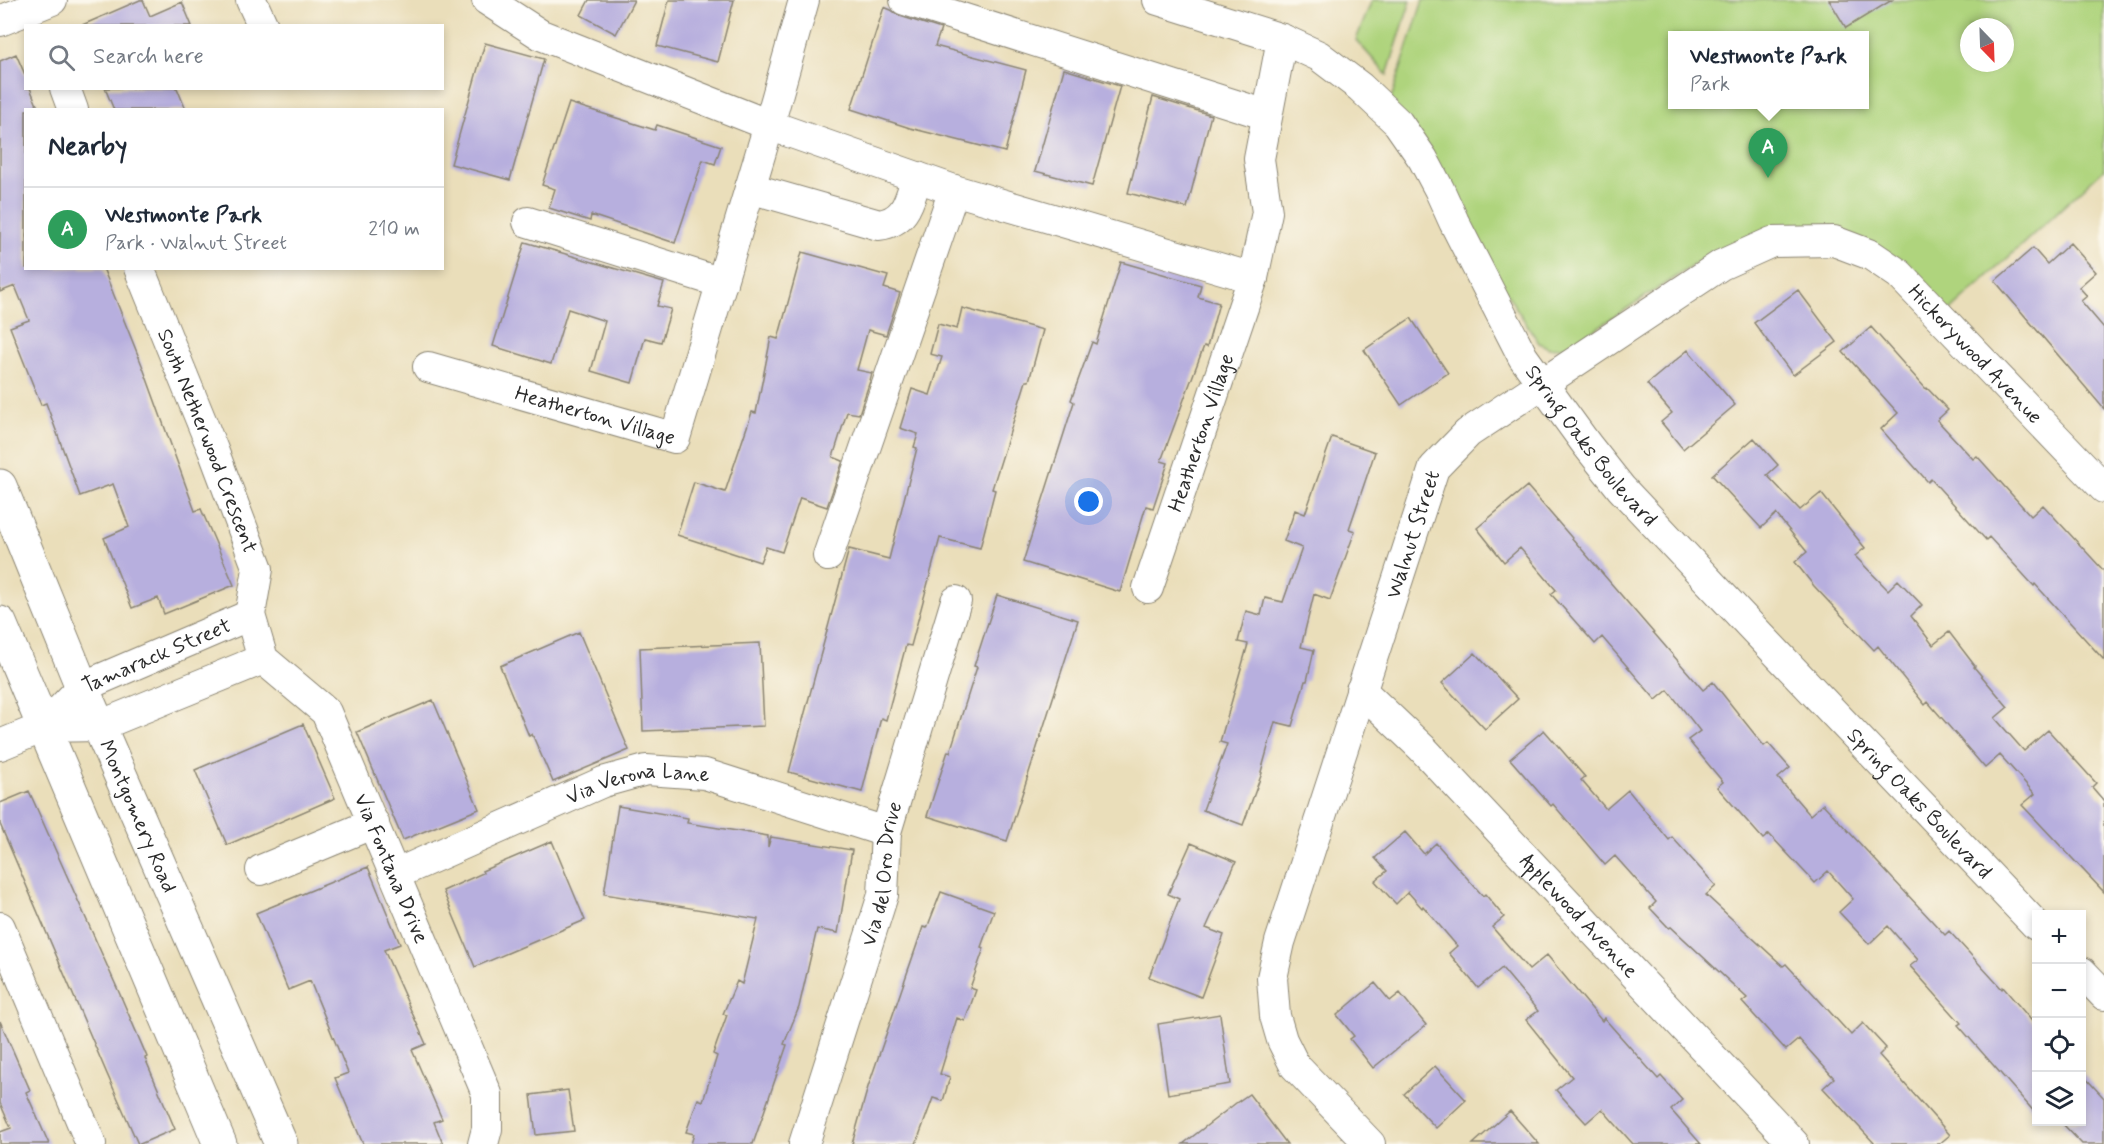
<!DOCTYPE html>
<html lang="en">
<head>
<meta charset="utf-8">
<style>
	:root { --surface:#fff; --page:#f2f2f3; --text:#1f2937; --muted:#747a83; --line:#e0e1e3; --accent:#1f6fb2 }
	body { margin:0; font-family:Mynerve,sans-serif; background:var(--page); color:var(--text) }
	.controls { position:absolute; right:18px; bottom:18px; display:grid; overflow:hidden; border-radius:0px; box-shadow:0 3px 9px #0003 }
	.controls button { width:54px; height:54px; display:grid; place-items:center; padding:0; border:0; border-bottom:2px solid var(--line); background:var(--surface); color:var(--text); font:30px sans-serif }
	.compass { position:absolute; left:1960px; top:18px; width:54px; height:54px; border-radius:50%; background:var(--surface); box-shadow:0 3px 9px #0003; rotate:157deg }
	.you { position:absolute; left:1089px; top:502px; width:21px; height:21px; margin:-15px; border:4px solid #fff; border-radius:50%; background:#1a73e8; box-shadow:0 0 0 9px #1a73e833 }
	.badge { display:grid; place-items:center; width:39px; height:39px; border-radius:50%; background:var(--accent); color:#fff; font-size:20px; font-weight:700 }
	.pin { position:absolute; translate:-50% -50px; filter:drop-shadow(0 2px 3px #0008) }
	.pin::after { content:''; position:absolute; top:32px; width:21px; height:18px; background:inherit; clip-path:polygon(0 0,100% 0,50% 100%) }
	.popup { position:absolute; left:1668px; top:31px; width:201px; height:78px; box-sizing:border-box; display:grid; place-content:center; border-radius:0px; background:var(--surface); filter:drop-shadow(0 2px 4px #0005); font-size:20px; white-space:nowrap; color:var(--muted) }
	.popup b { font-size:22px; color:var(--text) }
	.popup::after { content:''; position:absolute; left:50%; top:100%; margin-left:-12px; border:12px solid transparent; border-top-color:var(--surface) }
	.list { margin:0; padding:0; list-style:none }
	h2 { display:flex; justify-content:space-between; align-items:center; height:78px; margin:0; padding:0 24px; font-size:26px }
	h2 small { font-size:20px; font-weight:400; color:var(--muted) }
	.list li { display:grid; grid-template-columns:39px 1fr auto; gap:18px; align-items:center; box-sizing:border-box; height:84px; padding:0 24px; border-top:2px solid var(--line) }
	.list b { display:block; font-size:22px; white-space:nowrap }
	.list p { margin:0; font-size:20px; white-space:nowrap; color:var(--muted) }
	.list em { font-size:20px; font-style:normal; color:var(--muted) }
	.icon { flex:none; width:33px; height:33px; fill:none; stroke:currentColor; stroke-width:2; stroke-linecap:round; stroke-linejoin:round }
	.map { position:relative; flex:none; width:2104px; height:1144px; overflow:hidden }
	.search { position:absolute; background:var(--surface); box-shadow:0 3px 9px #0003; left:24px; top:24px; width:420px; height:66px; display:flex; align-items:center; gap:15px; box-sizing:border-box; padding:0 21px; border-radius:0px; color:var(--muted); font-size:22px }
	.panel { position:absolute; background:var(--surface); box-shadow:0 3px 9px #0003; left:24px; top:108px; width:420px; height:162px; border-radius:0px }
	.map>svg:first-child { display:block }
</style>
</head>
<body>
<div class="map">
<svg width="2104" height="1144" viewBox="0 0 2104 1144">
	<rect width="100%" height="100%" fill="#fbf7ec"/>
	<filter id="ink" filterUnits="userSpaceOnUse"><feTurbulence type="fractalNoise" baseFrequency=".0167" numOctaves="2"/><feDisplacementMap in="SourceGraphic" scale="12" xChannelSelector="R" yChannelSelector="G"/><feConvolveMatrix kernelMatrix="1 2 1 2 8 2 1 2 1" color-interpolation-filters="sRGB"/></filter>
	<filter id="wash" filterUnits="userSpaceOnUse"><feTurbulence type="fractalNoise" baseFrequency=".008" numOctaves="4" result="noise"/><feDisplacementMap in="SourceGraphic" scale="24" xChannelSelector="R" yChannelSelector="G"/><feGaussianBlur stdDeviation="1.35" result="paint"/><feColorMatrix in="noise" values="0 0 0 0 0 0 0 0 0 0 0 0 0 0 0 0 0 1.4 0 .05"/><feComposite in="paint" operator="in"/></filter>
	<g filter="url(#wash)">
		<rect width="100%" height="100%" fill="#eadeba"/>
		<!-- green -->
		<path fill="#afd47d" stroke="#6d8054" stroke-width="1.5" fill-rule="evenodd" d="M1372 0H1411L1387 75 1356 40Z
			M1423 0H2104V169L1947 314 1876 250 1712 253 1568 347 1549 348 1539 343 1465 230 1388 108ZM1969 27H2005V63H1969ZM1672 36H1864V104H1672Z"/>
		<g id="blocks">
			<!-- building -->
			<path fill="#b7afde" d="M140 0H143L150 16 182 2 192 26H80Z
				M589 0H634L616 34 581 15Z
				M669 0H734L718 62 657 46Z
				M1829 0H1892L1846 28Z
				M884 7 891 10 900 16 941 29 935 46 1026 70 1005 152 910 128 851 109Z
				M485 43 544 59 510 180 451 164Z
				M16 54 26 77V88H30L39 110H26V268H103L142 365 195 511 201 509 234 585 164 614 158 598 132 608 104 538 129 527 113 484 80 496 46 403 41 405 10 327 29 320 15 286 0 292V61Z
				M1064 69 1120 86 1092 186 1035 171Z
				M105 88H177L186 110H114Z
				M1153 97 1211 115 1187 208 1128 193Z
				M569 103 655 130 657 125 721 146 715 164 703 160 675 243 591 215 590 221 549 208 555 189 542 185Z
				M525 242 664 283 657 306 671 309 661 342 645 338 632 383 591 371 605 321 568 309 551 364 493 346Z
				M2070 243 2096 272 2079 287 2087 296 2081 301 2104 328V409L1995 281 2033 248 2047 264Z
				M802 252 888 276 884 288 900 293 886 335 868 330 857 370 872 373 870 381 859 414 847 412 833 457 843 461 827 507 800 498 782 552 766 547 760 562 677 535 694 482 725 492 752 412 756 413 771 337 778 339Z
				M1121 262 1201 285 1198 297 1219 303 1207 347 1204 346 1161 461 1168 463 1153 508 1146 506 1120 592 1023 562 1074 402 1071 400 1092 342 1096 344Z
				M1798 290 1837 342 1793 375 1754 323Z
				M962 308 1043 330 1029 381H1026L992 489 995 490 980 548 940 538 911 646 906 645 886 720 881 718 862 792 789 772 849 549 889 559 917 448 914 447 918 434 900 428 912 389 930 395 942 357 930 354 938 324 957 329Z
				M1411 318 1448 373 1401 405 1364 350Z
				M1871 327 1926 389 1927 388 1948 410 1937 420 1973 459 1977 456 2031 516 2043 505 2104 571V660L2035 584 2034 586 1989 537 1986 540 1931 479 1928 482 1881 429 1898 413 1843 352Z
				M1688 350 1735 405 1683 449 1661 422 1672 413 1647 384Z
				M1332 437 1375 452 1349 529 1355 531 1330 600 1314 594 1301 647 1314 650 1307 681H1305L1292 726 1275 722 1261 772 1262 773 1243 825 1203 810 1227 744 1220 742 1248 644 1238 642 1246 611 1261 615 1265 598 1283 602 1302 548 1284 541 1295 510 1305 514Z
				M1754 438 1778 465 1767 475 1800 510 1821 493 1865 548 1855 556 1888 590 1898 580 1922 605 1911 616 1933 645 1949 632 1975 666 1974 667 2008 707 1995 718 2024 751 2048 730 2096 783 2092 787 2104 801V892L2022 805 2035 794 2000 755 1985 768 1928 702 1925 705 1878 646 1874 650 1814 586 1795 562 1807 552 1776 514 1761 528 1712 475Z
				M1527 486 1703 690 1713 682 1764 746 1768 743 1790 768 1778 778 1810 815 1823 804 1945 935 1949 931 2002 989 2003 987 2037 1027V1115L1958 1025 1961 1023 1910 966 1918 960 1888 926 1869 944 1839 912 1853 899 1828 871 1815 883 1769 834 1763 839 1717 787 1723 782 1688 740 1700 731 1668 690 1656 700 1602 637 1595 644 1551 594 1556 590 1520 548 1504 562 1477 528Z
				M997 595 1078 620 1007 841 927 816 948 751 950 752 977 667 974 666Z
				M579 632 629 750 553 782 532 734 529 736 500 666Z
				M760 643 764 726 643 731 640 648Z
				M1475 653 1518 699 1485 729 1442 683Z
				M433 700 479 809 403 840 357 732Z
				M303 724 335 798 227 845 195 770Z
				M1544 730 1585 777 1581 780 1606 809 1628 790 1669 840 1672 837 1716 886 1706 895 1783 966 1786 964 1851 1035 1863 1023 1886 1048 1879 1055 1950 1135 1939 1144H1875L1823 1088 1834 1078 1799 1039 1786 1050 1742 1002 1747 998 1671 927 1669 928 1650 908 1656 902 1615 856 1605 865 1553 804 1551 806 1510 759Z
				M29 791 122 999 147 1057 145 1058 175 1129 140 1144H138L107 1074 0 824V803Z
				M618 806 688 818 687 823 768 836V847L771 837 852 850 838 933 817 929 799 1007 784 1044 787 1045 753 1144H691L694 1134 686 1132 698 1099 703 1101 717 1056 713 1054 727 1015 723 1014 737 981 742 984 758 919 604 894Z
				M1405 832 1424 854 1436 843 1483 896 1485 894 1504 917 1492 927 1529 970 1547 955 1602 1021 1604 1018 1658 1079 1661 1076 1682 1100 1671 1110 1701 1144H1633L1602 1109 1586 1123 1556 1090 1572 1077 1526 1020 1538 1011 1502 968 1478 988 1449 953 1457 946 1423 906 1422 908 1408 892 1396 904 1375 881 1387 871 1375 858Z
				M552 841 585 920 475 967 443 891 483 873 482 871Z
				M1191 843 1236 862 1206 928 1224 935 1201 997 1149 977 1179 899 1168 894Z
				M368 867 400 944 384 950 426 1044 412 1050 442 1119 434 1122 443 1144H363L335 1078 348 1073 310 981 288 990 256 913Z
				M941 892 994 911 981 947 984 948 970 988 976 990 965 1021 957 1018 940 1074 950 1077 943 1101 933 1098 916 1144H852L868 1087 923 927 927 928Z
				M1375 983 1390 1001 1400 993 1426 1025 1373 1068 1350 1039 1354 1036 1337 1015Z
				M1220 1014 1230 1084 1168 1094 1158 1024Z
				M0 1021 30 1090 26 1092 49 1144H0V1132L11 1128 0 1103Z
				M1435 1066 1466 1100 1436 1128 1404 1094Z
				M2082 1074 2104 1098V1144H2082L2061 1122H2082Z
				M568 1090 574 1131 536 1135 531 1095Z
				M1249 1094 1287 1144H1183L1236 1103Z
				M1510 1111 1539 1144H1473Z"/>
		</g>
	</g>
	<g filter="url(#ink)">
		<use href="#blocks" fill-opacity="0" stroke="#8a8472" stroke-width="1.5"/>
		<g fill="none" stroke-linecap="round" stroke-linejoin="round">
			<!-- minor casing -->
			<g stroke="#8a8472" stroke-width="32">
				<g id="minor">
					<path d="M251 0 263 26"/>
					<path d="M487 0 541 35 769 125 954 190 1253 278"/>
					<path d="M905 0 1267 115"/>
					<path id="s1" d="M1158 0 1282 39 1319 56 1360 87 1398 123 1423 159 1439 189 1454 222 1523 357 1587 445 1621 488 1750 625 2036 925"/>
					<path d="M0 21 52 0"/>
					<path d="M65 88 73 110"/>
					<path d="M750 188 879 225C907 221 909 200 917 177"/>
					<path d="M528 222 722 283"/>
					<path id="s2" d="M139 268 213 450 258 569 250 615 263 659 326 712 487 1094V1129L483 1144"/>
					<path id="s3" d="M428 367 675 438 769 125 804 0"/>
					<path d="M828 556 954 190"/>
					<path id="s4" d="M1148 588 1253 278 1267 212 1259 159 1282 39"/>
					<path id="s5" d="M1361 690 1422 748 1794 1144"/>
					<path id="s6" d="M44 727 82 687 250 615"/>
					<path d="M0 745 44 727 99 726 263 659"/>
					<path d="M261 870 374 823"/>
					<path id="s7" d="M396 874 603 782 646 770 705 774 886 832"/>
					<path d="M0 927 91 1144"/>
					<path d="M2082 972 2104 995"/>
					<path id="s8" d="M804 1144 883 895 886 832 956 601"/>
					<path id="s9" d="M1370 1144 1295 1066 1282 1040 1275 1016 1272 978 1280 942 1434 468 1468 433 1721 265 1772 242 1834 241 1871 255 1899 274 2104 488"/>
				</g>
			</g>
			<!-- major casing -->
			<g stroke="#8a8472" stroke-width="35">
				<g id="major">
					<path id="s10" d="M0 486 82 687 281 1144"/>
					<path d="M0 623 220 1144"/>
				</g>
			</g>
			<!-- minor -->
			<use href="#minor" stroke="#fff" stroke-width="30"/>
			<!-- major -->
			<use href="#major" stroke="#fff" stroke-width="33"/>
		</g>
	</g>
	<g text-anchor="middle" stroke-width="6" stroke-linejoin="round" paint-order="stroke">
		<!-- street labels -->
		<g font-size="21" fill="#2b2b2b" stroke="#fbf7ec">
			<text dy="7" stroke="none"><textPath href="#s9" startOffset="1390">Hickorywood Avenue</textPath></text>
			<text dy="7" stroke="none"><textPath href="#s3" startOffset="174">Heatherton Village</textPath></text>
			<text dy="7" stroke="none"><textPath href="#s4" startOffset="164">Heatherton Village</textPath></text>
			<text dy="7" stroke="none"><textPath href="#s2" startOffset="186">South Netherwood Crescent</textPath></text>
			<text dy="7" stroke="none"><textPath href="#s1" startOffset="652">Spring Oaks Boulevard</textPath></text>
			<text dy="7" stroke="none"><textPath href="#s9" startOffset="666">Walnut Street</textPath></text>
			<text dy="7" stroke="none"><textPath href="#s6" startOffset="136">Tamarack Street</textPath></text>
			<text dy="7" stroke="none"><textPath href="#s7" startOffset="261">Via Verona Lane</textPath></text>
			<text dy="7" stroke="none"><textPath href="#s1" startOffset="1138">Spring Oaks Boulevard</textPath></text>
			<text dy="7" stroke="none"><textPath href="#s10" startOffset="358">Montgomery Road</textPath></text>
			<text dy="7" stroke="none"><textPath href="#s2" startOffset="668">Via Fontana Drive</textPath></text>
			<text dy="7" stroke="none"><textPath href="#s8" startOffset="282">Via del Oro Drive</textPath></text>
			<text dy="7" stroke="none"><textPath href="#s5" startOffset="314">Applewood Avenue</textPath></text>
		</g>
	</g>
</svg>
<div class="controls">
<button>+</button>
<button>−</button>
<button><svg class="icon" aria-label="locate" viewBox="0 0 24 24"><circle cx="12" cy="12" r="6"/><path d="M12 2v4M12 18v4M2 12h4M18 12h4"/></svg></button>
<button><svg class="icon" aria-label="layers" viewBox="0 0 24 24"><path d="M12 4l9 5-9 5-9-5zM3 14l9 5 9-5"/></svg></button>
</div>
<svg class="compass" viewBox="-18 -18 36 36"><path d="M0-13l5 13h-10z" fill="#e53935"/><path d="M0 13l5-13h-10z" fill="#747a83"/></svg>
<div class="you"></div>
<div class="pin badge" style="left:1768px;top:178px;background:#2e9e5b">A</div>
<div class="popup"><b>Westmonte Park</b>Park</div>
<div class="search"><svg class="icon" aria-label="search" viewBox="0 0 24 24"><circle cx="10" cy="10" r="6"/><path d="M15 15l6 6"/></svg>Search here</div>
<section class="panel">
<h2>Nearby<small></small></h2>
<ul class="list">
<li><span class="badge" style="background:#2e9e5b">A</span><div><b>Westmonte Park</b><p>Park · Walnut Street</p></div><em>210 m</em></li>
</ul>
</section>
</div>
</body>
</html>
